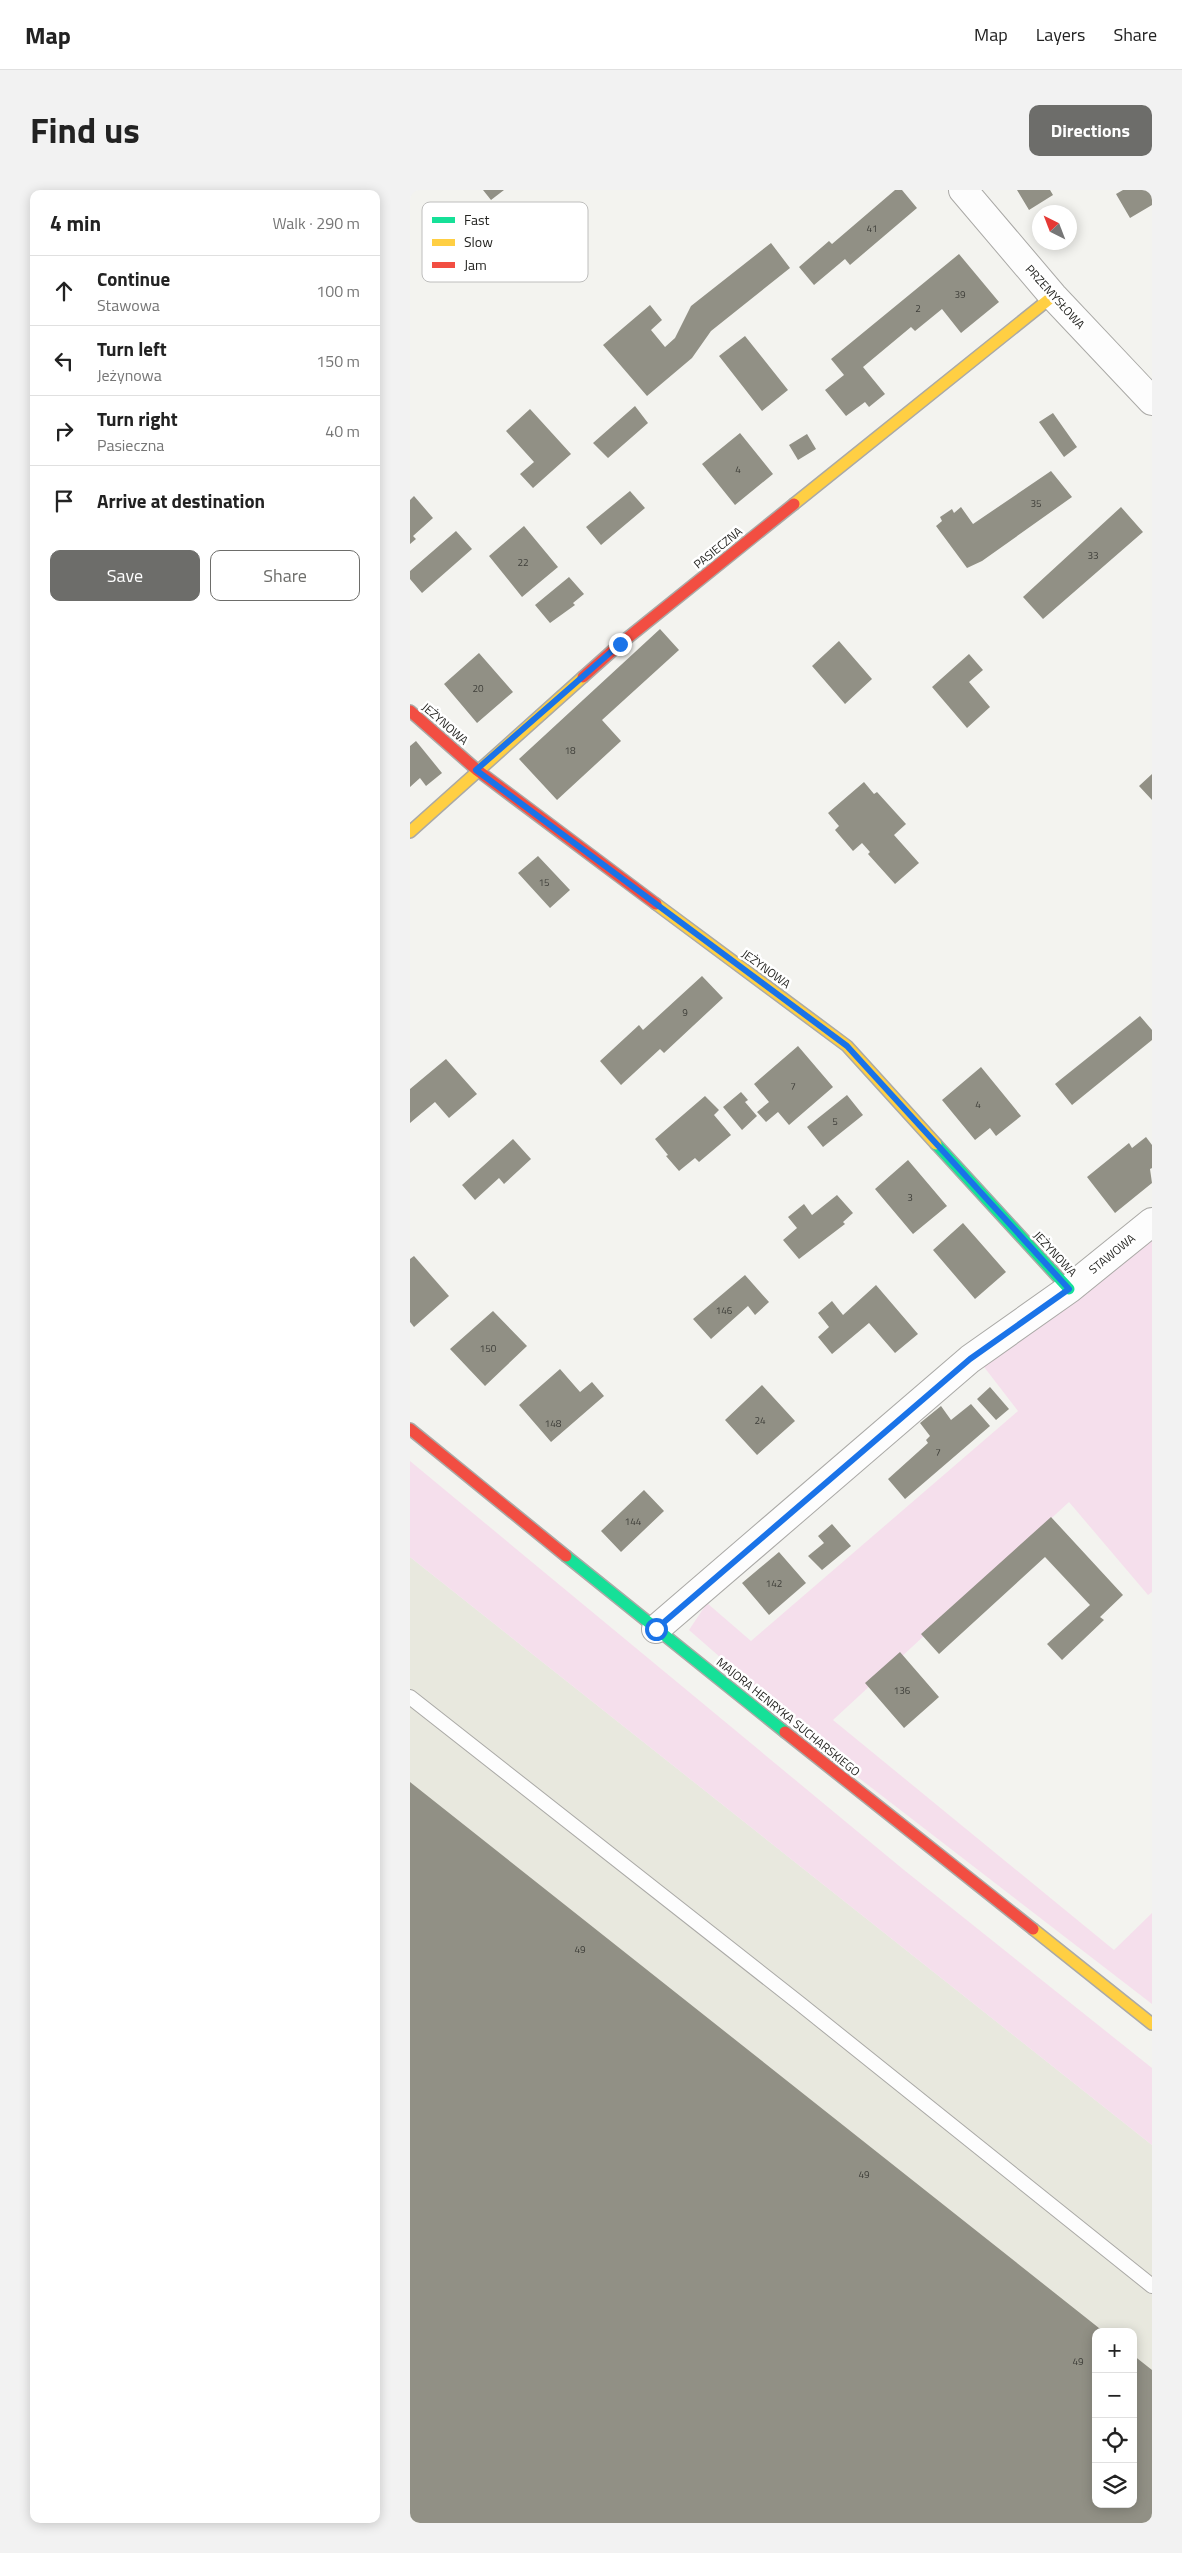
<!DOCTYPE html>
<html lang="en">
<head>
<meta charset="utf-8">
<style>
	:root { --surface:#fff; --page:#f2f2f2; --text:#222; --muted:#767676; --line:#e0e0e0; --accent:#6d6d6a }
	body { margin:0; font-family:"Titillium Web",sans-serif; background:var(--page); color:var(--text) }
	.controls { position:absolute; right:15px; bottom:15px; display:grid; overflow:hidden; border-radius:10px; box-shadow:0 2px 12px #0003 }
	.controls button { width:45px; height:45px; display:grid; place-items:center; padding:0; border:0; border-bottom:1px solid var(--line); background:var(--surface); color:var(--text); font:25px sans-serif }
	.compass { position:absolute; left:622px; top:15px; width:45px; height:45px; border-radius:50%; background:var(--surface); box-shadow:0 2px 12px #0003; rotate:318deg }
	.stop { position:absolute; width:15px; height:15px; margin:-11px; border:4px solid #1a73e8; border-radius:50%; background:#fff }
	.stop.end { background:#1a73e8; border-color:#fff; box-shadow:0 1px 5px #0008 }
	.list { margin:0; padding:0; list-style:none }
	h2 { display:flex; justify-content:space-between; align-items:center; height:65px; margin:0; padding:0 20px; font-size:21px }
	h2 small { font-size:16px; font-weight:400; color:var(--muted) }
	.list li { display:grid; grid-template-columns:32px 1fr auto; gap:15px; align-items:center; box-sizing:border-box; height:70px; padding:0 20px; border-top:1px solid var(--line) }
	.list b { display:block; font-size:19px; white-space:nowrap }
	.list p { margin:0; font-size:16px; white-space:nowrap; color:var(--muted) }
	.list em { font-size:16px; font-style:normal; color:var(--muted) }
	.actions { display:flex; gap:10px; padding:15px 20px }
	.actions a { flex:1; padding:11px 0; border:1px solid var(--accent); border-radius:10px; text-align:center; font-size:18px; color:var(--accent) }
	.actions .main { background:var(--accent); color:#fff }
	.icon { flex:none; width:28px; height:28px; fill:none; stroke:currentColor; stroke-width:2; stroke-linecap:round; stroke-linejoin:round }
	.map { position:relative; flex:none; width:742px; height:2333px; overflow:hidden; border-radius:10px }
	header { display:flex; align-items:center; gap:30px; box-sizing:border-box; height:70px; padding:0 25px; background:var(--surface); border-bottom:1px solid var(--line) }
	header strong { font-size:24px }
	nav { display:flex; gap:28px; margin-inline-start:auto; font-size:18px }
	.intro { display:flex; align-items:center; justify-content:space-between; box-sizing:border-box; height:120px; padding:0 30px }
	h1 { margin:0; font-size:35px }
	.button { padding:12px 22px; border-radius:10px; background:var(--accent); color:#fff; font-size:18px; font-weight:700 }
	main { display:flex; gap:30px; padding:0 30px }
	aside { flex:1; background:var(--surface); border-radius:10px; box-shadow:0 2px 12px #0003 }
	.map>svg:first-child { display:block }
</style>
</head>
<body>
<header>
<strong>Map</strong>
<nav><a>Map</a><a>Layers</a><a>Share</a></nav>
</header>
<div class="intro"><h1>Find us</h1><a class="button">Directions</a></div>
<main>
<aside>
<h2>4 min<small>Walk · 290 m</small></h2>
<ul class="list">
<li><svg class="icon" aria-label="ahead" viewBox="0 0 24 24"><path d="M12 20V5M6 11l6-6 6 6"/></svg><div><b>Continue</b><p>Stawowa</p></div><em>100 m</em></li>
<li><svg class="icon" aria-label="left" viewBox="0 0 24 24"><path d="M17 20v-9H6M10 6l-5 5 5 5"/></svg><div><b>Turn left</b><p>Jeżynowa</p></div><em>150 m</em></li>
<li><svg class="icon" aria-label="right" viewBox="0 0 24 24"><path d="M7 20v-9h11M14 6l5 5-5 5"/></svg><div><b>Turn right</b><p>Pasieczna</p></div><em>40 m</em></li>
<li><svg class="icon" aria-label="arrive" viewBox="0 0 24 24"><path d="M6 21V4h12l-3 4 3 4H6"/></svg><div><b>Arrive at destination</b></div></li>
</ul>
<div class="actions"><a class="main">Save</a><a>Share</a></div>
</aside>
<div class="map">
<svg width="742" height="2333" viewBox="0 0 742 2333">
	<rect width="100%" height="100%" fill="#f3f3ef"/>
	<!-- built -->
	<path fill="#e8e8de" fill-rule="evenodd" d="M0 1367 742 1955V2333H0ZM686 2142H723V2314H686Z"/>
	<!-- green -->
	<path fill="#f5dfec" d="M742 1043V1402L738 1405 659 1312 423 1530 704 1760 742 1723V1814L445 1585 279 1440 297 1413 341 1451 608 1221 571 1173Z
		M0 1271 494 1680 742 1878V1955L0 1367Z"/>
	<!-- building -->
	<path fill="#919085" d="M73 0H94L81 10Z
		M485 0H492L507 18 440 75 435 69 404 95 389 77 419 51 422 54Z
		M607 0H640L643 5 619 20Z
		M713 0H742V15L720 28 706 4Z
		M361 53 380 78 301 141 282 168 237 206 193 155 240 115 252 130 241 140 255 157 265 148 281 116Z
		M549 64 589 112 551 143 532 119 505 141 501 137 453 177 475 204 459 217 455 212 436 226 415 200 434 185 421 169Z
		M335 146 378 200 352 221 309 166Z
		M225 216 238 233 198 268 183 253Z
		M120 219 161 264 123 298 110 284 124 272 96 241Z
		M643 223 667 257 654 267 629 232Z
		M330 243 363 284 325 315 292 274Z
		M397 244 406 259 388 270 379 255Z
		M641 281 662 307 572 371 557 378 526 336 532 331 530 327 542 319 544 323 551 317 563 334Z
		M220 301 235 318 191 355 176 337Z
		M4 306 23 328 3 346 6 349 0 354V310Z
		M711 317 733 342 633 429 613 407Z
		M114 336 148 377 112 407 79 366Z
		M46 341 62 359 12 403 0 389V381Z
		M159 387 174 404 163 413 165 415 140 433 125 415Z
		M250 439 269 460 192 530 211 551 147 610 109 569Z
		M429 451 462 489 435 514 402 476Z
		M69 463 103 502 67 533 34 494Z
		M559 464 573 480 559 492 580 517 557 538 522 497Z
		M6 551 32 583 16 596 10 588 0 597V556Z
		M742 584V610L729 596Z
		M454 592 464 604 467 602 496 634 484 645 509 673 485 694 458 664 460 662 452 653 443 661 425 640 429 636 418 623Z
		M128 666 160 700 140 718 108 683Z
		M292 786 313 808 254 863 250 859 211 895 190 871 229 835 233 840Z
		M730 826 742 840V850L662 915 645 894Z
		M388 856 423 897 379 935 368 922 356 932 347 922 359 912 344 894Z
		M36 869 67 904 39 928 25 912 0 933V899Z
		M571 877 611 926 586 946 580 938 565 950 532 910Z
		M331 902 338 910 335 912 347 926 332 940 313 917Z
		M437 905 453 925 413 957 397 937Z
		M295 906 309 920 304 925 321 945 289 972 285 968 269 981 256 966 258 965 245 949Z
		M736 947 742 955V978L740 979 742 993 705 1023 677 987 719 953 722 958Z
		M103 949 121 969 94 994 89 988 65 1010 52 995Z
		M498 970 537 1016 503 1044 465 999Z
		M427 1005 443 1023 433 1032 435 1034 389 1069 373 1050 387 1038 378 1027 394 1014 402 1025Z
		M553 1033 596 1082 565 1109 523 1060Z
		M4 1066 39 1106 4 1137 0 1132V1069Z
		M335 1085 359 1112 345 1125 338 1116 301 1149 283 1129Z
		M466 1095 508 1144 485 1163 459 1133 422 1164 408 1147 419 1137 408 1123 422 1111 433 1125Z
		M83 1121 117 1156 75 1196 40 1159Z
		M150 1179 170 1202 182 1192 194 1206 141 1252 109 1215Z
		M352 1195 385 1231 347 1265 315 1230Z
		M580 1197 599 1219 586 1230 567 1209Z
		M561 1214 580 1236 495 1309 478 1289 518 1253 516 1250 520 1246 510 1233 531 1216 541 1230Z
		M234 1300 254 1321 211 1362 191 1341Z
		M641 1327 713 1405 690 1427 694 1430 652 1470 637 1454 680 1415 635 1367 529 1464 511 1444Z
		M422 1334 441 1356 412 1380 398 1366 414 1353 408 1346Z
		M369 1362 396 1393 359 1425 332 1393Z
		M490 1462 529 1507 494 1538 455 1493Z
		M0 1592 694 2142H686V2314H723V2165L742 2180V2333H0Z"/>
	<g fill="none" stroke-linecap="round" stroke-linejoin="round">
		<!-- lane casing -->
		<g stroke="#aaa9a6" stroke-width="16">
			<path id="lane" d="M0 1507 389 1813 742 2096"/>
		</g>
		<!-- street casing -->
		<g stroke="#aaa9a6" stroke-width="30">
			<path id="street" d="M553 0 643 106 742 211
				M246 1439 560 1169 659 1099 742 1032"/>
		</g>
		<!-- fast casing -->
		<g stroke="#aaa9a6" stroke-width="14">
			<path id="fast" d="M526 954 659 1099
				M156 1366 375 1542"/>
		</g>
		<!-- slow casing -->
		<g stroke="#aaa9a6" stroke-width="14">
			<path id="slow" d="M384 314 643 106
				M0 642 173 487
				M246 714 437 856 526 954
				M623 1739 742 1834"/>
		</g>
		<!-- jam casing -->
		<g stroke="#aaa9a6" stroke-width="14">
			<path id="jam" d="M173 487 210 454 384 314
				M0 521 67 580 246 714
				M0 1239 156 1366
				M375 1542 623 1739"/>
		</g>
		<!-- lane -->
		<use href="#lane" stroke="#fdfdfd" stroke-width="14"/>
		<!-- street -->
		<use href="#street" stroke="#fdfdfd" stroke-width="28"/>
		<!-- fast -->
		<use href="#fast" stroke="#16e098" stroke-width="11"/>
		<!-- slow -->
		<use href="#slow" stroke="#ffcf43" stroke-width="11"/>
		<!-- jam -->
		<use href="#jam" stroke="#f24e42" stroke-width="11"/>
	</g>
	<g fill="none" stroke-linecap="round" stroke-linejoin="round">
		<!-- route -->
		<path stroke="#1a73e8" stroke-width="6" d="M210 454 66 580 437 856 659 1099 560 1169 246 1439"/>
	</g>
	<g text-anchor="middle" stroke-width="5" stroke-linejoin="round" paint-order="stroke">
		<!-- number labels -->
		<g font-size="10" fill="#40403b">
			<text x="462" y="42">41</text>
			<text x="550" y="108">39</text>
			<text x="508" y="122">2</text>
			<text x="328" y="283">4</text>
			<text x="626" y="317">35</text>
			<text x="683" y="369">33</text>
			<text x="113" y="376">22</text>
			<text x="68" y="502">20</text>
			<text x="160" y="564">18</text>
			<text x="134" y="696">15</text>
			<text x="275" y="826">9</text>
			<text x="383" y="900">7</text>
			<text x="568" y="918">4</text>
			<text x="425" y="935">5</text>
			<text x="500" y="1011">3</text>
			<text x="314" y="1124">146</text>
			<text x="78" y="1162">150</text>
			<text x="350" y="1234">24</text>
			<text x="143" y="1237">148</text>
			<text x="528" y="1266">7</text>
			<text x="223" y="1335">144</text>
			<text x="364" y="1397">142</text>
			<text x="492" y="1504">136</text>
			<text x="170" y="1763">49</text>
			<text x="454" y="1988">49</text>
			<text x="668" y="2175">49</text>
		</g>
		<!-- street labels -->
		<g font-size="12" fill="#252522" stroke="#fff">
			<text transform="translate(645 107) rotate(48)" y="4">PRZEMYSŁOWA</text>
			<text transform="translate(308 358) rotate(-39)" y="4">PASIECZNA</text>
			<text transform="translate(35 534) rotate(41)" y="4">JEŻYNOWA</text>
			<text transform="translate(356 779) rotate(36)" y="4">JEŻYNOWA</text>
			<text transform="translate(645 1064) rotate(47)" y="4">JEŻYNOWA</text>
			<text transform="translate(702 1064) rotate(-39)" y="4">STAWOWA</text>
			<text transform="translate(378 1527) rotate(39)" y="4">MAJORA HENRYKA SUCHARSKIEGO</text>
		</g>
	</g>
	<!-- legend -->
	<rect x="12" y="12" width="166" height="80" rx="8" fill="#fff" stroke="#bebebd" stroke-width="1"/>
	<rect x="22" y="27" width="23" height="6" fill="#16e098"/>
	<rect x="22" y="49" width="23" height="7" fill="#ffcf43"/>
	<rect x="22" y="72" width="23" height="6" fill="#f24e42"/>
	<g font-size="14" fill="#252522">
		<text x="54" y="35">Fast</text>
		<text x="54" y="57">Slow</text>
		<text x="54" y="80">Jam</text>
	</g>
</svg>
<div class="controls">
<button>+</button>
<button>−</button>
<button><svg class="icon" aria-label="locate" viewBox="0 0 24 24"><circle cx="12" cy="12" r="6"/><path d="M12 2v4M12 18v4M2 12h4M18 12h4"/></svg></button>
<button><svg class="icon" aria-label="layers" viewBox="0 0 24 24"><path d="M12 4l9 5-9 5-9-5zM3 14l9 5 9-5"/></svg></button>
</div>
<svg class="compass" viewBox="-18 -18 36 36"><path d="M0-13l5 13h-10z" fill="#e53935"/><path d="M0 13l5-13h-10z" fill="#767676"/></svg>
<div class="stop" style="left:246px;top:1439px"></div>
<div class="stop end" style="left:210px;top:454px"></div>
</div>
</main>
</body>
</html>
